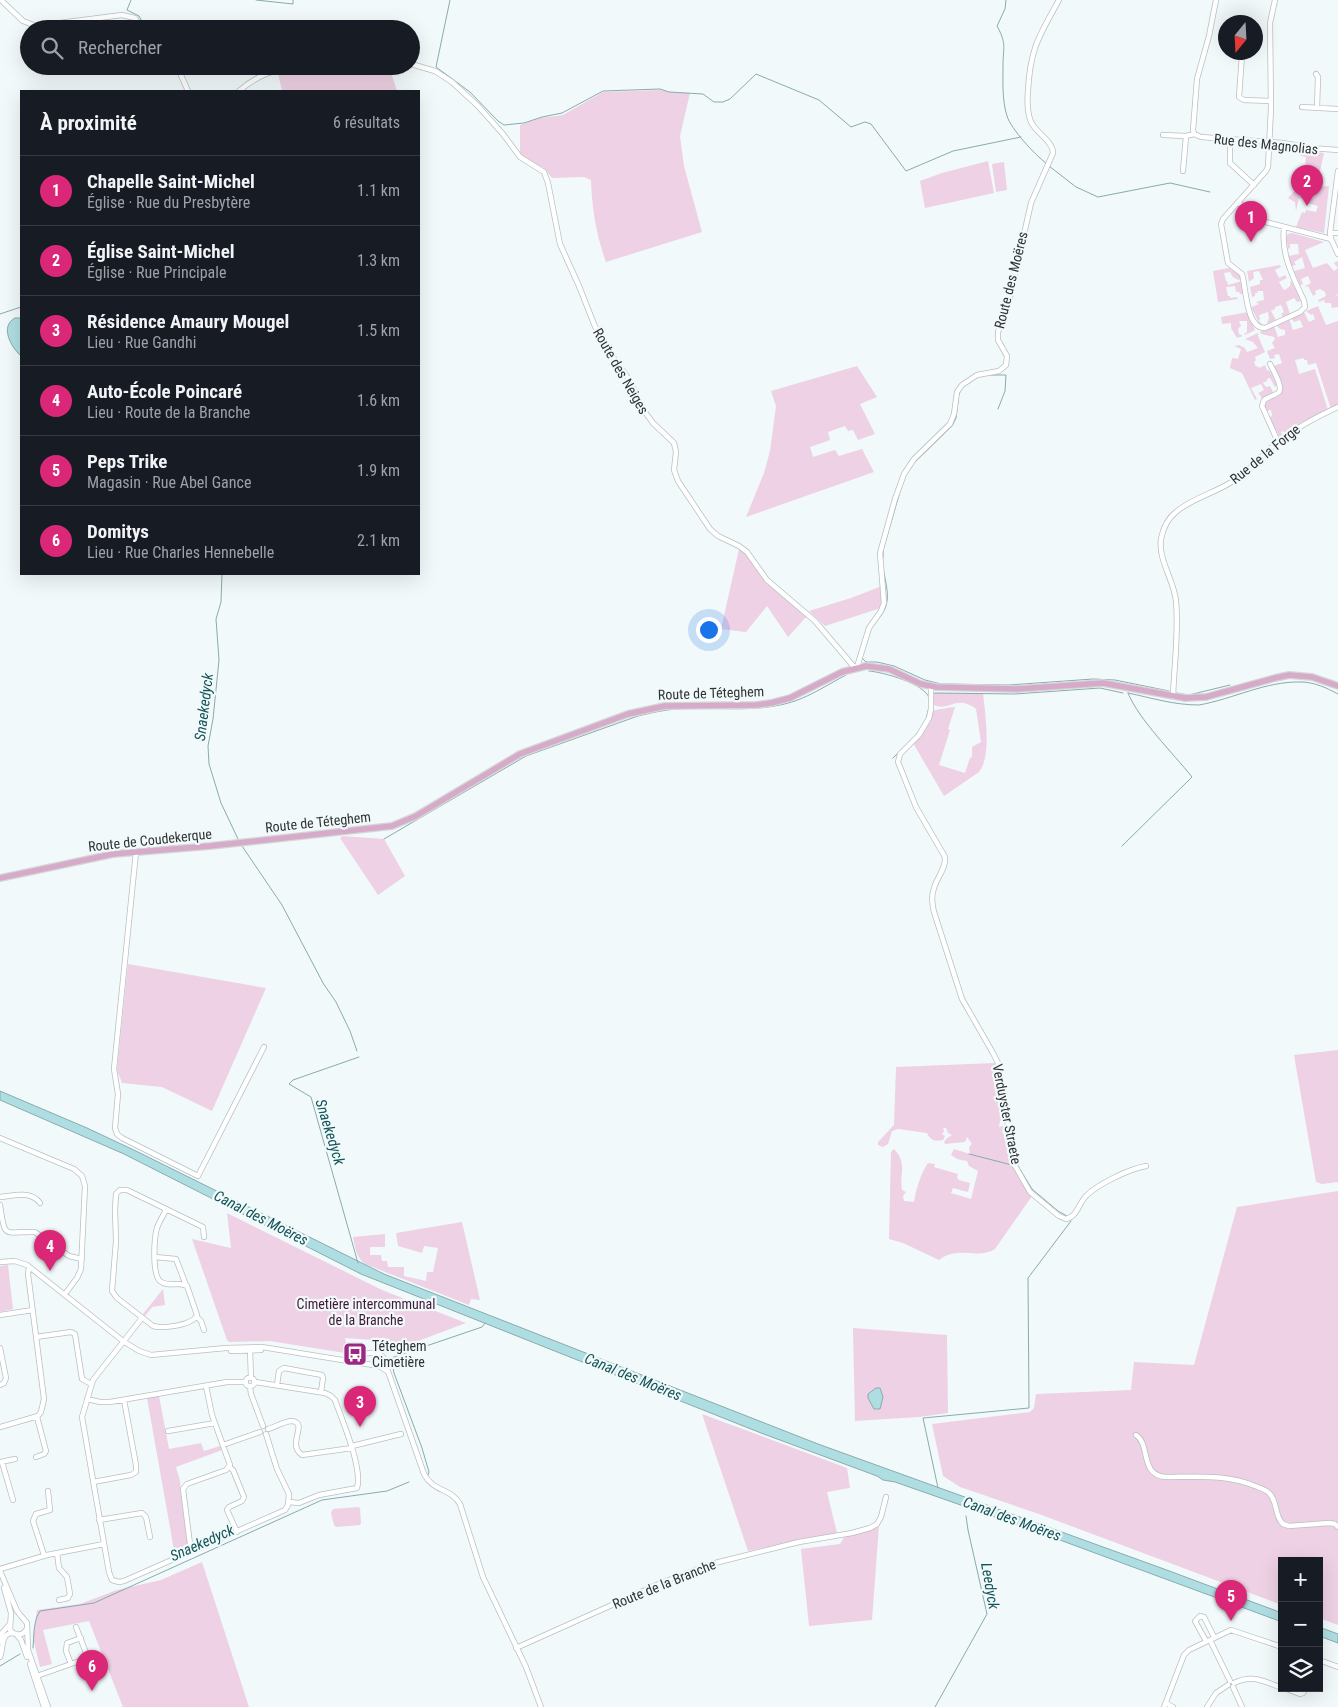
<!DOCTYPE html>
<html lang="fr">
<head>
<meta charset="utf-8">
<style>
	:root { --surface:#171b24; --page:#242831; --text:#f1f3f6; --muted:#9ea1a6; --line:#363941; --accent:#db2777 }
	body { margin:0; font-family:"Roboto Condensed",sans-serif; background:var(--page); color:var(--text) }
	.controls { position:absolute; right:15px; bottom:15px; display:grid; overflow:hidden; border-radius:0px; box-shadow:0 5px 20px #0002 }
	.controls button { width:45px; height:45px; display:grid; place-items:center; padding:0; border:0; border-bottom:1px solid var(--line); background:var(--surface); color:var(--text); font:25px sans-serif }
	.compass { position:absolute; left:1218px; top:15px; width:45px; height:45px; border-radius:50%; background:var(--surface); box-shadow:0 5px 20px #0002; rotate:198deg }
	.you { position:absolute; left:708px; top:629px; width:18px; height:18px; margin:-12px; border:4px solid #fff; border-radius:50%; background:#1a73e8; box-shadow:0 0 0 8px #1a73e833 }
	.badge { display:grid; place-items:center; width:32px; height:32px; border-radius:50%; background:var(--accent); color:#fff; font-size:16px; font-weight:700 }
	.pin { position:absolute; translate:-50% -41px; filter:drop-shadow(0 1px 2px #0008) }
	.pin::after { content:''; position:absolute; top:26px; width:18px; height:15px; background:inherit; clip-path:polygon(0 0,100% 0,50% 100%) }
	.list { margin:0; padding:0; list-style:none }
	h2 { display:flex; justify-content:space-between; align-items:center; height:65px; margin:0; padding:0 20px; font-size:21px }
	h2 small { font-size:16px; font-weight:400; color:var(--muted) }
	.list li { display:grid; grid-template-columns:32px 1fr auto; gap:15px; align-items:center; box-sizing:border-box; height:70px; padding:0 20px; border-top:1px solid var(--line) }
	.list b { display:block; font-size:19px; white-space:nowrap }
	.list p { margin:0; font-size:16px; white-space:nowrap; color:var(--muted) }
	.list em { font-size:16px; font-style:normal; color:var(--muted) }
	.icon { flex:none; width:28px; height:28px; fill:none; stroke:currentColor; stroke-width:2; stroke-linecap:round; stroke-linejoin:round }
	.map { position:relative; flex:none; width:1338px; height:1707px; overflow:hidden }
	.search { position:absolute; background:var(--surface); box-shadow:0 5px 20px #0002; left:20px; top:20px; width:400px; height:55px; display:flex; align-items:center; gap:12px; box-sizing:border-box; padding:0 18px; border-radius:28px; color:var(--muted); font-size:19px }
	.panel { position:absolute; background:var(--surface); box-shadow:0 5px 20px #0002; left:20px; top:90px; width:400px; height:485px; border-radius:0px }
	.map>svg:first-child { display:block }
</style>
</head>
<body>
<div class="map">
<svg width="1338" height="1707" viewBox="0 0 1338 1707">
	<rect width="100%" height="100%" fill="#f1f9fa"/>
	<!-- green -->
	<path fill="#eed1e4" d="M318 66H389L397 91H282L278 73Z
		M660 90 670 92 690 93 680 136 684 166 702 232 606 262C596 235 592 208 591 180L584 177 552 178 544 168 525 159 520 153V125L540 118 563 115 603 92Z
		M1302 150 1324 153 1320 171H1314L1311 182H1296L1300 168H1305L1306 157 1301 156Z
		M988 161 994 193 925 208 920 181 942 173Z
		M1004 162 1007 190 996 192 992 164Z
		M1329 186 1324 233 1296 227 1302 212 1305 213 1306 210 1316 212 1318 206 1307 203 1308 200 1299 198 1296 211 1295 202 1288 198 1297 188Z
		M1292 233 1324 242 1305 250 1313 268 1327 263 1334 271 1338 268 1334 263 1337 261 1338 263V294L1336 295 1338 296V307L1332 308 1331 303H1325L1324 300 1319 302 1318 300 1326 296 1325 292 1320 289 1315 291 1316 294 1313 296 1308 286 1305 287V286L1311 283 1308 276 1301 279 1303 284 1300 285 1294 271 1305 268 1302 257 1294 262 1296 265 1291 266 1288 256 1299 254 1298 244H1290V248L1288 249 1286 237 1288 234Z
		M1280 265 1281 267 1275 270 1279 278 1285 275 1287 278 1279 282 1283 289 1285 290 1290 286 1291 280 1301 301 1297 302 1294 298 1286 302 1290 314 1283 317 1281 314 1284 312 1281 305 1275 307V309L1271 311 1276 320 1267 324 1269 318 1268 312 1259 315 1260 319 1259 321 1263 326 1260 325 1251 307 1259 304 1256 302 1264 300 1263 291H1257L1258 293H1255V296L1252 297 1250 287 1260 284V280H1263L1259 271 1253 272 1254 278 1249 282 1247 271Z
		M1229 268 1241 276 1242 279 1238 280 1233 277 1230 272 1224 273 1226 281H1227L1228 285 1242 281 1244 294H1240L1239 292H1236L1235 286 1226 287 1228 296H1230V298L1237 297 1238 299 1218 302 1213 271Z
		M1318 306 1326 325 1338 321V405L1331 409 1316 363 1308 365 1307 360H1304V358L1295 360 1299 374 1315 369 1328 410 1300 423 1285 434 1283 431 1281 432 1283 436 1280 438 1270 418 1272 415 1271 410 1266 411 1264 405 1265 401 1281 394 1283 387 1274 366 1282 363 1279 354 1274 355 1275 358 1270 359 1267 351 1275 348 1272 343 1275 339 1274 337 1261 334 1260 332 1274 326 1278 337 1285 335V330L1280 329 1276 325 1289 319 1293 330 1303 327 1300 320 1294 322 1291 318 1304 312 1309 322 1315 319 1313 314 1311 315 1306 311Z
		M1248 312 1255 330 1245 335 1244 334 1247 332V321H1239L1241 326 1238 329 1239 334 1243 336 1237 338 1231 328V323L1222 324 1221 317Z
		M1258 333V336L1265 352 1255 357 1256 360 1254 362 1256 367 1258 366 1259 368 1265 365 1267 370 1270 371 1277 385 1275 387 1270 378 1267 379V381L1263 383 1266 387 1270 386 1273 392 1262 398 1258 393 1264 390 1261 384 1251 388 1257 399 1255 400 1242 373 1230 368 1232 358 1238 359 1241 349 1234 346 1240 345 1242 347H1244L1247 352 1258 348 1253 342 1245 339Z
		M857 366 877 397 860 404 875 434 858 440 853 430 848 431 845 426 828 432 830 440 810 447 813 457 835 450 839 456 862 449 874 472 746 517 764 473 770 451 776 406 771 391Z
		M739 549 744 551 767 582 807 616 788 637 767 606 746 632 721 629Z
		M882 586 883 597 881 608 825 626 809 611 851 598Z
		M935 693H983C985 713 992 756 979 772L944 796 913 743 932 711C935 710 951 707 955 707L948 729 950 730 939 765 965 773 970 758 972 757V747L981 742 976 709C956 694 949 712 934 705L932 700Z
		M343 836 384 839 405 876 378 895 340 838Z
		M128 964 266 988 212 1111 162 1087 122 1083 117 1070Z
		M1338 1050V1182L1322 1184 1316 1182 1294 1055Z
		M995 1063 1001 1091 1004 1119 1000 1121 999 1127 1003 1126 1004 1129 1002 1132 1010 1144 1016 1168C1024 1172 1031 1187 1032 1196L995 1249C977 1260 959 1245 939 1260L903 1243 889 1239 891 1152 894 1149C908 1164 899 1173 902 1190L906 1192 903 1196 904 1201 914 1202C916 1189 921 1173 928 1163L935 1164 934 1167 958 1174 957 1178 959 1180 970 1183 968 1192 953 1188 951 1193 971 1199 978 1171 969 1166 967 1161 957 1159 951 1155 954 1149 970 1154 969 1147 972 1144 967 1137 965 1142 945 1144 944 1142 947 1138 952 1135 948 1133 946 1128H943L944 1131 942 1134 945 1136 943 1140C935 1142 930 1140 927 1133L898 1129 892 1131 888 1144 883 1147 878 1145V1142L894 1125 896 1067Z
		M1338 1191V1625L1319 1618V1561H1282V1605L1039 1514 960 1487 943 1476 932 1424 1030 1412 1034 1408 1036 1394 1131 1390 1134 1362 1194 1365 1237 1207Z
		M227 1213 382 1290 466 1323 386 1353 381 1338 373 1340 345 1338 348 1353H345L270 1341 229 1342 227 1340 192 1239 231 1248Z
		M462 1222 480 1300 471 1299 469 1305 365 1264C356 1257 355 1247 353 1237L385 1234V1247H370V1255H381L382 1261H387L388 1267H404V1276L426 1281 427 1272H433L438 1248 424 1246 422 1253 398 1246 396 1233Z
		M8 1265 13 1309 0 1312V1266Z
		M163 1289 165 1305 152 1307 145 1316 143 1314Z
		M853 1328 947 1335 948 1413 919 1417 855 1421Z
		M159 1396 169 1449 201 1443 204 1451 220 1446 222 1450 176 1467C177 1473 182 1482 180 1489L188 1547 174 1550 147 1398Z
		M702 1414 847 1468 850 1488 827 1492 837 1533 748 1551Z
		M358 1507 360 1508 361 1523 360 1525 336 1527 334 1525 331 1513 333 1509Z
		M879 1525 872 1620 809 1626 801 1549 840 1544 845 1536 868 1531Z
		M202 1562 249 1707H123L89 1621 43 1630 52 1664 40 1667 33 1638 37 1610 80 1604 117 1590 161 1580Z"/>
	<!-- water -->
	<path fill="#afdee2" stroke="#89abae" d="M15 318H21V356C10 346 0 326 15 318Z
		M0 1091 87 1128 138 1152 384 1274 818 1444 1164 1569 1282 1613V1622L1049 1536 895 1482 883 1480 877 1476 761 1433 361 1274 124 1154 0 1100Z
		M876 1388H880L883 1397 880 1409H874L868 1398V1394Z
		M1319 1627 1338 1634V1643L1319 1636Z"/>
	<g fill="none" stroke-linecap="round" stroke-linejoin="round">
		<!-- stream -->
		<path stroke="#89abae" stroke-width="1" d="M131 0 127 10 139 16 146 29
			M256 0 293 4V0
			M450 0 436 67 470 92 498 121 504 125 524 123 542 117 562 113 603 91 660 89 669 92 703 94 714 102H723L730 99 756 74 819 100 851 127 865 122 871 124 906 171 953 151 1021 137
			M1006 0 1005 9 997 26C1007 44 1003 47 1003 66 1003 83 1002 100 1007 116 1011 129 1035 155 1046 163
			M173 66 181 70 186 82
			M1049 166 1076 187 1098 197 1170 183 1210 192
			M0 314 21 307
			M991 375H1006L1005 391 998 409
			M958 397 961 389
			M913 464 952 426 956 418 958 401
			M883 558V550L899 495
			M222 574 221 602 216 619 219 660 213 719 208 746 209 764 221 803 238 839
			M879 618C893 602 886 587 883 567
			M862 658 866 662H877L894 666 925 680 941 684 1009 685 1093 679 1115 680 1169 691
			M869 671C883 672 926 684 929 698
			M1128 693C1152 698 1174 705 1199 705 1233 699 1266 681 1301 682 1314 682 1327 688 1338 694
			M1176 693 1189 695 1230 685
			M933 695 935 693 1015 694 1100 688 1123 693
			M926 720 929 707
			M916 735 921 728
			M893 758 903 748
			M384 839 526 756 638 716C651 713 663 710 676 709 715 706 756 714 795 701 812 695 829 684 846 675
			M242 846 282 905 323 983 336 1002 350 1031 357 1051
			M1122 846 1192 777C1173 753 1139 720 1128 693
			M969 1154 1012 1165
			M1018 1166 1032 1189 1058 1211 1067 1216
			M358 1263 311 1097 289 1084 293 1080 359 1057
			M428 1475 429 1472 422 1448 394 1373 391 1358 482 1327 485 1323
			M938 1488 923 1418 1029 1408 1028 1278 1071 1221
			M33 1648C34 1637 33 1621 40 1611L94 1603 322 1500 387 1491 409 1482
			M0 1666 20 1654
			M935 1707 987 1614 968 1530 966 1516"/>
		<!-- minor casing -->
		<g stroke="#b8c0c1" stroke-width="6">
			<path id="minor" d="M1 0 23 21 36 26 122 15 135 18 142 29
				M1216 0 1209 36 1197 79 1193 130 1194 134 1201 137 1283 143 1311 148 1338 150
				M1275 0 1270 23 1271 108 1268 167 1266 171 1223 219 1221 224 1228 263 1242 274C1246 287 1246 329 1265 328L1300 312 1305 307 1304 301C1293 276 1281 256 1284 227
				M1242 55 1239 97 1244 100 1271 101
				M411 64 435 71 452 82 477 105 503 134 520 157 544 172 548 183 560 244 579 286 594 324 603 343 628 378 645 412 653 423 674 443 676 452 674 470 678 481 710 529 718 536 739 546 747 552 767 580 815 621 855 668
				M163 66 180 73 188 91
				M1316 74 1318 77 1317 108
				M239 91C259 74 273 70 298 66
				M1302 107 1338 109
				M1163 135 1186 136 1194 134
				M1230 139V163L1254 185
				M1183 171 1186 136
				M1338 171 1330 233 1331 239 1338 254
				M1238 202 1254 216 1262 221 1331 239
				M1330 233H1338
				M1270 364C1273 370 1283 386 1279 392 1276 395 1268 397 1264 400L1262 406 1278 442
				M857 667 869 628 881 611 884 603 880 553 895 499 904 474 914 459 950 424 954 414 957 392 962 385 977 375 999 371 1006 365 1007 356 998 340V332L1010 297 1031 203 1053 153C1053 141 1036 133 1031 122 1027 112 1027 102 1028 91 1030 49 1039 36 1059 0
				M931 687V709L929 718 919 735 900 754 898 762 916 807 945 857C946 869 937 877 934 888 931 896 932 904 934 912L962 999 993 1053 998 1063 1014 1164 1030 1192 1059 1216 1066 1219C1077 1217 1079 1203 1086 1196 1098 1184 1129 1169 1146 1166
				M1173 697C1174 666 1179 632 1176 601 1174 580 1158 560 1161 539 1163 529 1168 518 1176 512 1193 497 1217 493 1236 479 1250 470 1260 457 1273 446 1293 429 1314 418 1338 407
				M136 852 114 1069 118 1094 115 1128 117 1134 122 1138 198 1176 264 1047
				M0 1138 74 1169 82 1176 85 1186 81 1269 77 1278 65 1294
				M0 1197C13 1196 31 1190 40 1203
				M0 1205C5 1241 4 1231 35 1232L69 1256 82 1259
				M166 1210C163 1216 159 1222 157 1228 154 1238 152 1274 160 1281 169 1288 178 1281 187 1286L197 1315C193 1325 164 1329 153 1326L117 1298 112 1291 116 1241 115 1210 116 1194 120 1190H127L203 1227 204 1237
				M155 1257 176 1259 186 1285
				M0 1262 15 1261 27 1265 123 1341 139 1351 151 1355 226 1348 262 1347 379 1366 387 1371
				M0 1315 33 1310
				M197 1317 201 1321 204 1330
				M142 1318 93 1380 82 1417 109 1572 112 1580 119 1582 124 1581 285 1510 288 1505 289 1494 277 1469 266 1434
				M36 1337 71 1332 75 1334 82 1379 91 1384
				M0 1348 6 1378 4 1383 0 1385
				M250 1349 251 1378
				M231 1351 261 1350
				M343 1360C356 1358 373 1347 383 1357L424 1474C433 1492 451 1488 460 1504L483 1577 526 1667 541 1707
				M373 1365 378 1360V1353
				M245.5 1382a4.5 4.5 0 1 1 9 0a4.5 4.5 0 1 1-9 0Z
				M255 1382 325 1393 331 1396 335 1400C342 1420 363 1468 357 1488L319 1495 299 1503 289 1502
				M277 1385 279 1371 284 1368 322 1375 323 1378 321 1392
				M250 1387 251 1394 263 1426
				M87 1399 100 1402H110L227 1382H246
				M0 1427 38 1416 41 1412 44 1399 28 1274 29 1267
				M268 1429C275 1427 285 1421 292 1421 309 1423 286 1444 302 1455L352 1448
				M168 1431 215 1423
				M1136 1435C1151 1445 1139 1475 1166 1477 1196 1477 1226 1474 1255 1486 1260 1488 1265 1489 1269 1493 1278 1501 1274 1516 1283 1524L1289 1526 1329 1523 1335 1524 1338 1527
				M223 1445 260 1432
				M352 1446 401 1434
				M36 1457 44 1454 46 1451 37 1417
				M1 1462 15 1459
				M2 1462 13 1500
				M229 1467 233 1470 244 1497 242 1501 229 1507 227 1510 237 1532
				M93 1482 131 1475 136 1472V1465L124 1400
				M99 1520 142 1513 146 1517 150 1537
				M191 1552 183 1489 187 1484 226 1470 230 1465 212 1415 206 1386
				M57 1553 59 1568 67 1577 70 1594 68 1598 59 1600
				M44 1555 33 1521 36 1514 50 1510 48 1491
				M0 1569 47 1555 104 1544
				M0 1571 17 1611 27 1623 28 1650 48 1707
				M4 1588 11 1613 10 1630C15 1636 22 1636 26 1630
				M16 1634 21 1640 27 1657
				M1210 1640 1230 1681
				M1206 1641 1195 1621 1200 1616 1204 1617 1214 1637
				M1 1642 2 1633 9 1625
				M516 1648 661 1583 711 1564 799 1542 852 1533 870 1528 877 1524 881 1517 886 1497
				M0 1657C4 1648 0 1633 13 1633
				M1319 1660 1338 1667
				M30 1664 44 1707
				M71 1664 66 1651 67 1643 81 1638
				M34 1677 88 1658 76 1627
				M1234 1683C1253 1674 1263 1681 1282 1688
				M1233 1687 1242 1707
				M1284 1688 1300 1694 1303 1693 1306 1688
				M1166 1703 1173 1707
				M1164 1707 1184 1655 1189 1650 1231 1630 1282 1647
				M1207 1707 1216 1693 1228 1685"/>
		</g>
		<!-- major casing -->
		<g stroke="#d6d6d6" stroke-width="8">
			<path id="major" d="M0 878 113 854 210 846 392 826 416 816 520 754 628 714 665 706 756 705 771 703 790 698 842 672 866 666 889 669 921 684 936 687 1017 689 1103 683 1185 698 1206 697 1275 678 1289 675 1312 677 1338 686"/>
		</g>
		<!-- minor -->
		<use href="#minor" stroke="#fff" stroke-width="4.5"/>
		<!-- major -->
		<use href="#major" stroke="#d6abc9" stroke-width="5.5"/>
	</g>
	<!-- icons -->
	<defs>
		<g id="bus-square" transform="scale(1.25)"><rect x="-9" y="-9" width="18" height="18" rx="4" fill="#9d2883" stroke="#f1f9fa"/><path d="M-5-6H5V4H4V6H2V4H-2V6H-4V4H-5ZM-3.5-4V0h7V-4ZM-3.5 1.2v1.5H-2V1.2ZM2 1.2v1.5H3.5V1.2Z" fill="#fff"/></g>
	</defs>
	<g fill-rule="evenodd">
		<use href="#bus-square" x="355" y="1354"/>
	</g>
	<g text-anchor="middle" stroke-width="4.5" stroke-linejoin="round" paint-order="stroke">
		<!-- street labels -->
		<g font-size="14" fill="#303333" stroke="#f1f9fa">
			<text transform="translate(1266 144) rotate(6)" y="5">Rue des Magnolias</text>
			<text transform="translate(1011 280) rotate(-76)" y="5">Route des Moëres</text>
			<text transform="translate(621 371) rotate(60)" y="5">Route des Neiges</text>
			<text transform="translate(1265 454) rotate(-39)" y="5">Rue de la Forge</text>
			<text transform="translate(711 693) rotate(-2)" y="5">Route de Téteghem</text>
			<text transform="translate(318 822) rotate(-6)" y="5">Route de Téteghem</text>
			<text transform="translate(150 840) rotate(-6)" y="5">Route de Coudekerque</text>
			<text transform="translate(1007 1114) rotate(79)" y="5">Verduyster Straete</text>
			<text transform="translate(664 1584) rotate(-22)" y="5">Route de la Branche</text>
		</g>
		<!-- park labels -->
		<g font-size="14" fill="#421837" stroke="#f1f9fa">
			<text x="366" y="1309">Cimetière intercommunal<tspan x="366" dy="16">de la Branche</tspan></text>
		</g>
		<!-- poi labels -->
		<g font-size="14" fill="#303333" stroke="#f1f9fa" text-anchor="start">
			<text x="372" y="1351">Téteghem<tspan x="372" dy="16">Cimetière</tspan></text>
		</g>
		<!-- water labels -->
		<g font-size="15" font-style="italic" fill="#135459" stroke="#f1f9fa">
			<text transform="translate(204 707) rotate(-83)" y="5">Snaekedyck</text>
			<text transform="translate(330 1132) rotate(73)" y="5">Snaekedyck</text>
			<text transform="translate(261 1218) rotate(27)" y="5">Canal des Moëres</text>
			<text transform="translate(633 1377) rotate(22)" y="5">Canal des Moëres</text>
			<text transform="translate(1012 1519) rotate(20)" y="5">Canal des Moëres</text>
			<text transform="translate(202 1543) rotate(-24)" y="5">Snaekedyck</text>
			<text transform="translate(990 1586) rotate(80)" y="5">Leedyck</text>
		</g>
	</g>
</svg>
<div class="controls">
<button>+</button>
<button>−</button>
<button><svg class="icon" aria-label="layers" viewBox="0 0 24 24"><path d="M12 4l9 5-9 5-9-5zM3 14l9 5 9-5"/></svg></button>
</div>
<svg class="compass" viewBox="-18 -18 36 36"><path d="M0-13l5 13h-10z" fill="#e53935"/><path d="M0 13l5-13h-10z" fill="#9ea1a6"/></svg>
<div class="you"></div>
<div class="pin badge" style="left:1251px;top:242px">1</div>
<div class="pin badge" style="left:1307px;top:206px">2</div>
<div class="pin badge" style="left:360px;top:1427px">3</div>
<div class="pin badge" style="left:50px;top:1271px">4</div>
<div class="pin badge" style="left:1231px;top:1621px">5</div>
<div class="pin badge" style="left:92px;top:1691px">6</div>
<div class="search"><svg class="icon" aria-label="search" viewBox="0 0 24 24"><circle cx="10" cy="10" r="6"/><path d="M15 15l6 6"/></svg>Rechercher</div>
<section class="panel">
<h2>À proximité<small>6 résultats</small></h2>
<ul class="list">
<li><span class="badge">1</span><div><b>Chapelle Saint-Michel</b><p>Église · Rue du Presbytère</p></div><em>1.1 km</em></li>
<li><span class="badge">2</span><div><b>Église Saint-Michel</b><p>Église · Rue Principale</p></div><em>1.3 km</em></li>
<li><span class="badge">3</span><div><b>Résidence Amaury Mougel</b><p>Lieu · Rue Gandhi</p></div><em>1.5 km</em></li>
<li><span class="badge">4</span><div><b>Auto-École Poincaré</b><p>Lieu · Route de la Branche</p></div><em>1.6 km</em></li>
<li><span class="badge">5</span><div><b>Peps Trike</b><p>Magasin · Rue Abel Gance</p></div><em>1.9 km</em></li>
<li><span class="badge">6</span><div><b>Domitys</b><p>Lieu · Rue Charles Hennebelle</p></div><em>2.1 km</em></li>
</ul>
</section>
</div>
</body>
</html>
